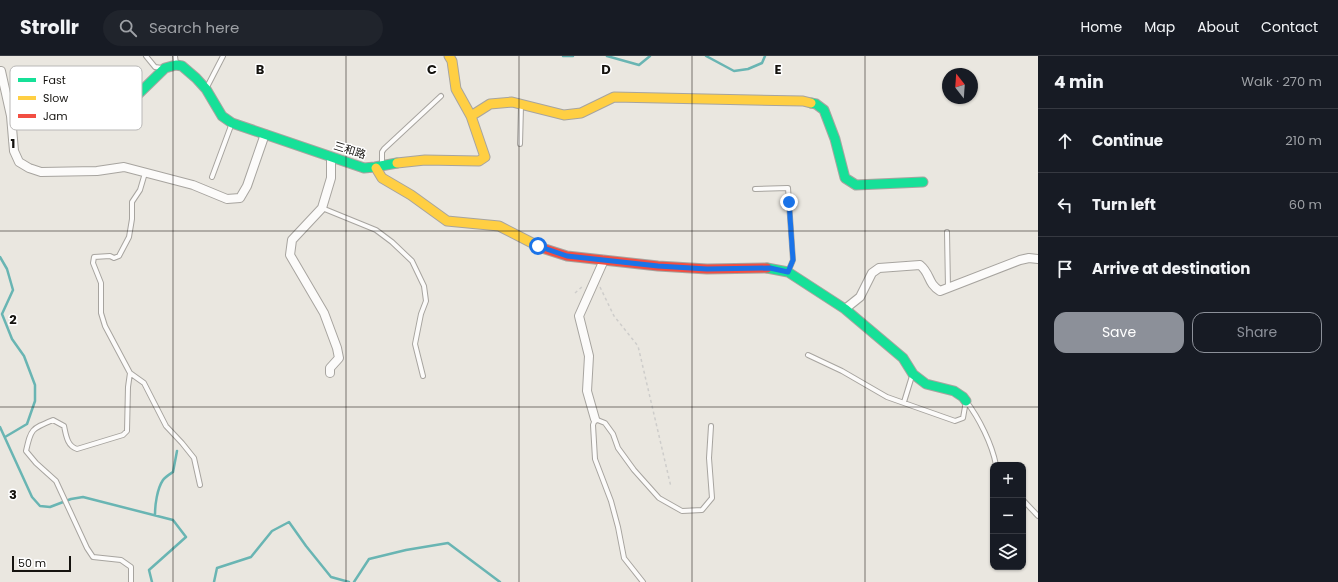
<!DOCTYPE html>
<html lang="en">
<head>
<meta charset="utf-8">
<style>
	:root { --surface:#171b24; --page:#20242c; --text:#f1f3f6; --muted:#9ea1a6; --line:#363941; --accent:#8c9099 }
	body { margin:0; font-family:Poppins,"Noto Sans TC",sans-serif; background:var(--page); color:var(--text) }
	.controls { position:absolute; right:12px; bottom:12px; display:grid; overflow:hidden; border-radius:8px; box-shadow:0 1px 3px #0004 }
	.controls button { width:36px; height:36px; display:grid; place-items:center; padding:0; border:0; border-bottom:1px solid var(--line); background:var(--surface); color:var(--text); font:20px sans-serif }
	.compass { position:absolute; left:942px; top:12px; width:36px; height:36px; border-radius:50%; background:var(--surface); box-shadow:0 1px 3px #0004; rotate:343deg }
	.scale { position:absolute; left:12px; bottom:10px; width:59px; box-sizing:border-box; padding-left:4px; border:2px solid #15130f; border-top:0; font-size:11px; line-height:14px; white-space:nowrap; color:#15130f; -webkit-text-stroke:3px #fff; paint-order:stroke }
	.stop { position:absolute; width:12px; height:12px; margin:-9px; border:3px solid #1a73e8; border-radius:50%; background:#fff }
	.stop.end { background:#1a73e8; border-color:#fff; box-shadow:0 1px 4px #0008 }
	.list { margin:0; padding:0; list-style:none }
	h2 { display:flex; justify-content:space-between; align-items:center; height:52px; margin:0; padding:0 16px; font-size:17px }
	h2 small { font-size:13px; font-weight:400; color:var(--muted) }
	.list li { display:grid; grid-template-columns:26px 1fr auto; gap:12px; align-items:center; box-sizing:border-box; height:64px; padding:0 16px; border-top:1px solid var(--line) }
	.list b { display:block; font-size:15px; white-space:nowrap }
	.list em { font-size:13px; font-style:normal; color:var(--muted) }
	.actions { display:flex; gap:8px; padding:12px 16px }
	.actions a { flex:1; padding:9px 0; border:1px solid var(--accent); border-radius:12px; text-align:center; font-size:14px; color:var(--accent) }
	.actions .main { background:var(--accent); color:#fff }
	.icon { flex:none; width:22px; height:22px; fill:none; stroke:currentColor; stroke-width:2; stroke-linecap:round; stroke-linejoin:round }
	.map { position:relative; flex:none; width:1038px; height:526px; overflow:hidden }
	header { display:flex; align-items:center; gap:24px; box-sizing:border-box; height:56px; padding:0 20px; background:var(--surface); border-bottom:1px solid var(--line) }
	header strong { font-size:19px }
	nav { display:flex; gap:22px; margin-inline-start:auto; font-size:14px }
	.search { width:280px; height:36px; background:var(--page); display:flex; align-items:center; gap:10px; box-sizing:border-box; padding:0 14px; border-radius:22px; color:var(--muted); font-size:15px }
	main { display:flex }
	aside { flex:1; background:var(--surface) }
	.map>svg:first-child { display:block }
</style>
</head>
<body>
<header>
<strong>Strollr</strong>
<div class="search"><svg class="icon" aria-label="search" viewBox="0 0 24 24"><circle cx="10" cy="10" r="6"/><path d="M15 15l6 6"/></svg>Search here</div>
<nav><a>Home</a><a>Map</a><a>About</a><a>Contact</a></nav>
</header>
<main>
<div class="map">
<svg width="1038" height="526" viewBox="0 0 1038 526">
	<rect width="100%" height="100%" fill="#eae7e0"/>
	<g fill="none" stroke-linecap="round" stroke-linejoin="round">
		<!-- stream -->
		<path stroke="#69b5b3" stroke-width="2.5" d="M563 0H573
			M607 0 639 9 650 0
			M706 0 734 15 748 13 762 7 765 0
			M0 201 7 213 13 234 2 258 12 283 24 300 35 329V345L27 368 5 381
			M0 371 32 441 40 450 50 451 71 443 83 441 173 464 186 481 149 514 152 526
			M155 459C155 449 157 433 163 424 165 421 170 418 173 416L177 395
			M214 526 217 512 251 501 272 475 289 466 306 490 331 521 349 526
			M354 526 369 503 406 494 448 487 500 526"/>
		<!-- lane casing -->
		<g stroke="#a7a49f" stroke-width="6">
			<path id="lane" d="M146 0 155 11 162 12
				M175 0 176 8
				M207 31 223 0
				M520 88 521 50
				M382 108V96L384 93 441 40
				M212 121 232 67
				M755 133 788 132 793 204 788 216
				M322 152 376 174 392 186 412 205 424 230 426 245 421 258 415 288 423 320
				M947 176 948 232
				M808 299 842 315 887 341 955 365 963 362 966 345C979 362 992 388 996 409
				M130 317 144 327 166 370 182 387 194 402 200 429
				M904 346 912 320
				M1023 444 1038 460
				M131 526V511L121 504 93 501 87 492 56 425 36 407 26 395C31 373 31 373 53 364L64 370C66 379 67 390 77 393L123 379 127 375 128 331 130 317 105 270 101 257V227L93 207 94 201 110 200 114 202 119 200 129 181 132 163V146L140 134 145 117
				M643 526 624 502 618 471 611 445 595 403 593 369 595 363 605 367 613 378 618 392 634 414 659 442 682 455 702 454 712 442 709 402 711 370"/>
		</g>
		<!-- street casing -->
		<g stroke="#a7a49f" stroke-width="10">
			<path id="street" d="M1 15 11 60 14 95 19 106 29 112 41 116 97 115 124 111 193 129 227 143 240 142 247 130 265 78
				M845 253 860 241 872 217 879 212 920 209C931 218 927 227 940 235L1020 204 1029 202 1038 203
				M330 317V312L339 302 337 292 324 257 290 199 292 184 322 152 331 122V101
				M595 363 587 335 589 300 579 260 604 204"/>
		</g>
		<!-- fast casing -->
		<g stroke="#a7a49f" stroke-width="11">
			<path id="fast" d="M811 47 816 48 824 54 835 83 845 122 856 129 923 126
				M123 53 165 12 176 9 182 10 196 22 206 33 222 60 232 67 364 112 375 111 397 107
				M767 212 788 216 845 253 903 302 913 318 926 328 954 335 963 341 966 345"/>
		</g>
		<!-- slow casing -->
		<g stroke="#a7a49f" stroke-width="11">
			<path id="slow" d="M471 60 490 48 512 46 564 59 581 57 614 41 803 45 811 47
				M397 107 425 104 479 105 485 101 471 60 456 33 452 5 449 0
				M376 112 382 122 411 139 447 165 499 170 542 192"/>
		</g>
		<!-- jam casing -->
		<g stroke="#a7a49f" stroke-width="11">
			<path id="jam" d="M542 192 567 200 658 210 707 213 767 212"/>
		</g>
		<!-- path -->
		<path stroke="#cecdcb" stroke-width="1.5" stroke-dasharray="3 3" stroke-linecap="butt" d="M600 231 614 260 638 290 671 431
			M575 237 583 230"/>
		<!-- lane -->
		<use href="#lane" stroke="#fcfbfa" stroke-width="4"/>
		<!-- street -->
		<use href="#street" stroke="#fcfbfa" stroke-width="8"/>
		<!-- fast -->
		<use href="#fast" stroke="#16e098" stroke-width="9"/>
		<!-- slow -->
		<use href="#slow" stroke="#ffcf43" stroke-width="9"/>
		<!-- jam -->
		<use href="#jam" stroke="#f24e42" stroke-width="9"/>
	</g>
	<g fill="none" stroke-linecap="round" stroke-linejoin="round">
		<!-- route -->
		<path stroke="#1a73e8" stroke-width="5" d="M538 190 567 200 658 210 707 213 770 212 788 216 793 204 789 146"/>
	</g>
	<!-- grid -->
	<path fill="none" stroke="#15130f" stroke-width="1" stroke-opacity="0.55" d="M173 0V526M346 0V526M519 0V526M692 0V526M865 0V526M0 175H1038M0 351H1038"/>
	<g text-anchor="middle" stroke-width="3" stroke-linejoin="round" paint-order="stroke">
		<!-- street labels -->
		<g font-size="11" fill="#15130f" stroke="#fff">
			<text transform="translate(350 94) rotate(17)" y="4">三和路</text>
		</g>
	</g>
	<!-- legend -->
	<rect x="10" y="10" width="132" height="64" rx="6" fill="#fff" stroke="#b9b8b7" stroke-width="1"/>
	<rect x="18" y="22" width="18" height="4" fill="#16e098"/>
	<rect x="18" y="40" width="18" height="4" fill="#ffcf43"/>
	<rect x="18" y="58" width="18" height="4" fill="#f24e42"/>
	<g font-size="11" fill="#15130f">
		<text x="43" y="28">Fast</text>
		<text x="43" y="46">Slow</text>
		<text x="43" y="64">Jam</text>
	</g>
	<g font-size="13" text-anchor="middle" font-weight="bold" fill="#15130f" stroke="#fff" stroke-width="3" stroke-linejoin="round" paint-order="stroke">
		<text x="260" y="18">B</text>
		<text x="432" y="18">C</text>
		<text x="606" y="18">D</text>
		<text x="778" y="18">E</text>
		<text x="13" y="92">1</text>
		<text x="13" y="268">2</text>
		<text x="13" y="443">3</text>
	</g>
</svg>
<div class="controls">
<button>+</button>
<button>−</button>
<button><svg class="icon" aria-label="layers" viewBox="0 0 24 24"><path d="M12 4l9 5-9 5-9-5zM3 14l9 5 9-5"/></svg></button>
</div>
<svg class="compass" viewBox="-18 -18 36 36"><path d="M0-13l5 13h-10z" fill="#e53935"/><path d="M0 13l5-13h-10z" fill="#9ea1a6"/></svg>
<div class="scale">50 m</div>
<div class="stop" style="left:538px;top:190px"></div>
<div class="stop end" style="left:789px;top:146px"></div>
</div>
<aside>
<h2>4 min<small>Walk · 270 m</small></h2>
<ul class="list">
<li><svg class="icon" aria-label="ahead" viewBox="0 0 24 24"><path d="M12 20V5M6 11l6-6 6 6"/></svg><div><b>Continue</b></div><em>210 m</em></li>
<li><svg class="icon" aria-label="left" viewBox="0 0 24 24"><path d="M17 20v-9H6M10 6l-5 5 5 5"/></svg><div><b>Turn left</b></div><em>60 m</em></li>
<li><svg class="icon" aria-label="arrive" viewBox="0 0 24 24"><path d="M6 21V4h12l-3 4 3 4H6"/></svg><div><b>Arrive at destination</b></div></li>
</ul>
<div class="actions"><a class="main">Save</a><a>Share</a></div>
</aside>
</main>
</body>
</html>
